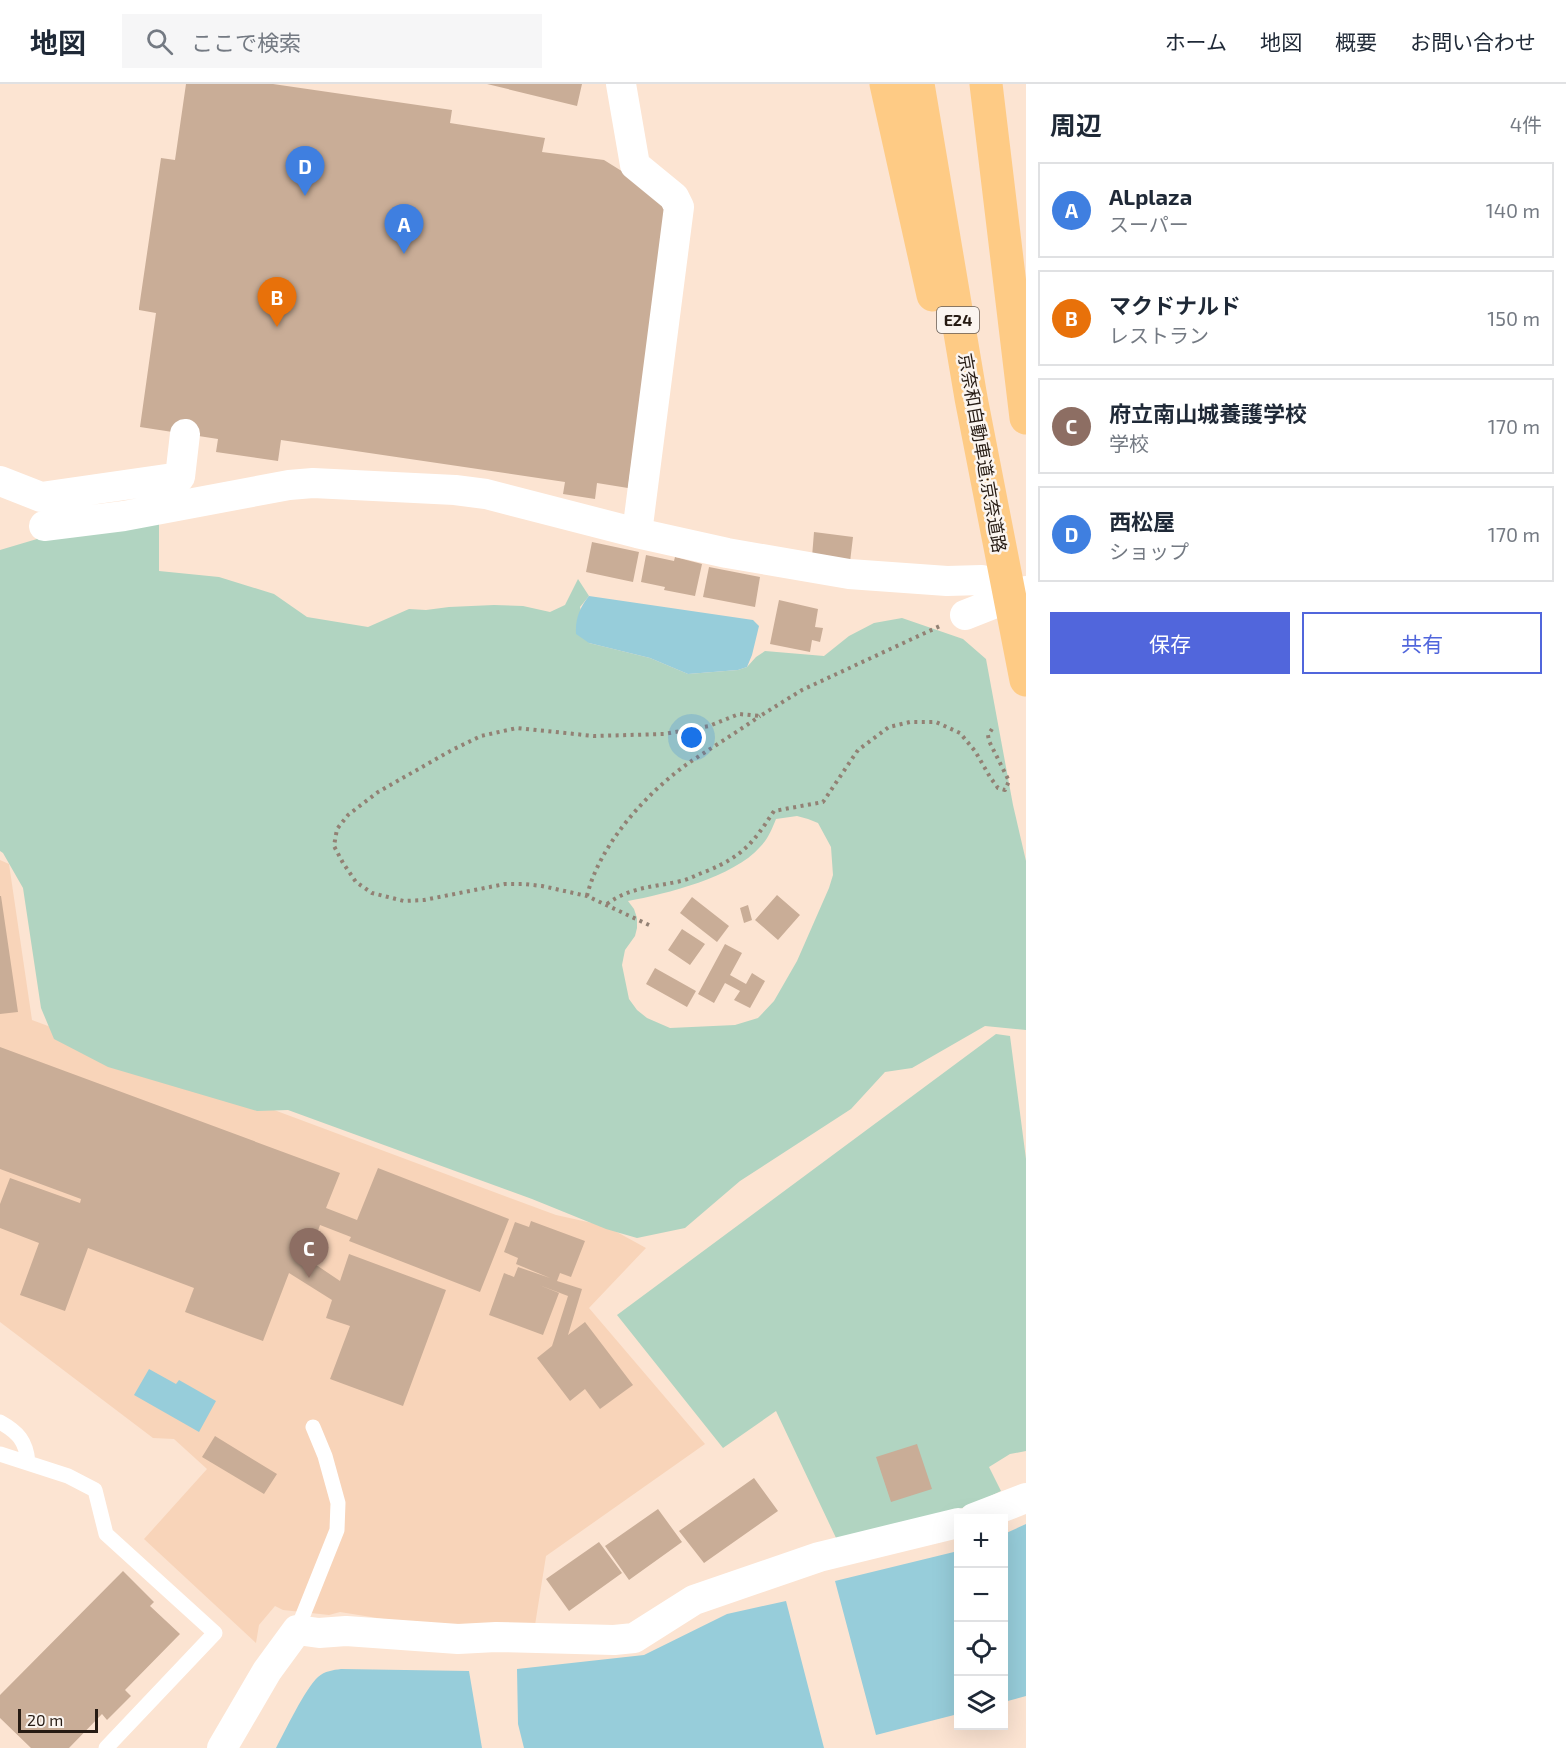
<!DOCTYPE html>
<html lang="ja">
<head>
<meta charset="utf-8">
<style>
	:root { --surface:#fff; --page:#f6f6f7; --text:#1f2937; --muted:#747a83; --line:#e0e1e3; --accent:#5166dc }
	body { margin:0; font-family:"Exo 2","Noto Sans JP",sans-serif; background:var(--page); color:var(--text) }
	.controls { position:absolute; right:18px; bottom:18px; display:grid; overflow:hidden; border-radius:0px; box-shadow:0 6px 24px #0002 }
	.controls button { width:54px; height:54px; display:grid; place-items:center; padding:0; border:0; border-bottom:2px solid var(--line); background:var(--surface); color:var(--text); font:30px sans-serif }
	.scale { position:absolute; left:18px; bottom:15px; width:80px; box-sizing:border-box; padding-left:6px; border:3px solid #261b13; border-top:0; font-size:16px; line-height:21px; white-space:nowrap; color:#261b13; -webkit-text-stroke:4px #fbf5f0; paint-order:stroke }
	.you { position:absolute; left:692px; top:654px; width:21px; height:21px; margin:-15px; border:4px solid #fff; border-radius:50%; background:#1a73e8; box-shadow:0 0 0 9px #1a73e833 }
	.badge { display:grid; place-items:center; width:39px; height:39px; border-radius:50%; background:var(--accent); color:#fff; font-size:20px; font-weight:700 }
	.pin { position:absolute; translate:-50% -50px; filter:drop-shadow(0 2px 3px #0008) }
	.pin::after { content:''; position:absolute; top:32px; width:21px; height:18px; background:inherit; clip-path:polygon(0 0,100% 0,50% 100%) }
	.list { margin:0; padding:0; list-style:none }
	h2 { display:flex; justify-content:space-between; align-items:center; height:78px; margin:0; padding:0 24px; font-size:26px }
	h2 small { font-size:20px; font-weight:400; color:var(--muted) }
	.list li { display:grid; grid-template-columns:39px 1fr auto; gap:18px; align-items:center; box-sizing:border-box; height:96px; margin:0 12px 12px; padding:0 12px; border:2px solid var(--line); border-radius:0px }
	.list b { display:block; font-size:22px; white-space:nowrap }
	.list p { margin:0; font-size:20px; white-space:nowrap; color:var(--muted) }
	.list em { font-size:20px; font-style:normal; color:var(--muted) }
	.actions { display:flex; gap:12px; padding:18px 24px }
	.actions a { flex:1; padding:14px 0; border:2px solid var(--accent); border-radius:0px; text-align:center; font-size:21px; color:var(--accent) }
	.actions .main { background:var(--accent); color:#fff }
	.icon { flex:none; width:33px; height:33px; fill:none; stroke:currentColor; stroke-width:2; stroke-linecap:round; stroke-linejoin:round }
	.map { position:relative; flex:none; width:1026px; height:1664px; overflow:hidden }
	header { display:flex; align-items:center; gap:36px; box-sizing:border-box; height:84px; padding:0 30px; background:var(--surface); border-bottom:2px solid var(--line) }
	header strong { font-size:28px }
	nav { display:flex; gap:33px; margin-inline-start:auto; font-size:21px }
	.search { width:420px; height:54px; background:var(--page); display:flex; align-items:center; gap:15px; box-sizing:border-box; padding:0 21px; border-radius:0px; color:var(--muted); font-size:22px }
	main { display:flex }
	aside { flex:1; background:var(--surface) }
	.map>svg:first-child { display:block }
</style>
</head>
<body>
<header>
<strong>地図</strong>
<div class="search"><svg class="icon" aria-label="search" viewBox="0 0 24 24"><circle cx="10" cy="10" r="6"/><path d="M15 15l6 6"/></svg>ここで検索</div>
<nav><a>ホーム</a><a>地図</a><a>概要</a><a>お問い合わせ</a></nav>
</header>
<main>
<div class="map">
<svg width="1026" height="1664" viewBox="0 0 1026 1664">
	<rect width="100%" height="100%" fill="#fce4d2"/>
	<!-- built -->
	<path fill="#f8d4b9" d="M0 776 9 780 32 936 556 1131 606 1142 646 1164 589 1224 705 1360 546 1472 535 1541 462 1544 402 1538 340 1528 329 1531 283 1526 275 1522 259 1541 256 1559 144 1455 207 1385 174 1355 153 1354 0 1238Z"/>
	<!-- green -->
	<path fill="#b1d4c1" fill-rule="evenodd" d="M159 433V487L219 493 274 510 307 533 368 543 409 525 426 526 449 523 494 521 523 522 550 528 565 521 578 495 589 512 580 523 589 559 650 574 688 590 738 586 747 583 756 573 765 567 824 572 849 552 874 539 902 534 963 555 986 575 1013 721 1026 777V946L985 942 912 984 885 988 851 1025 740 1097 685 1144 637 1154 606 1145 532 1115 288 1026 257 1027 108 983 54 955 41 924 23 804 3 769 0 767V466L37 455ZM797 732 808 735 818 739 831 763 833 791 829 804 797 877 774 917 758 934 735 941 670 944 647 934 637 926 629 915 622 881 625 866 635 852 637 844V834L634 825 628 817C666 810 734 793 760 763 768 755 772 745 776 735Z
		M996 950 1010 952 1026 1075V1367L1010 1370 989 1383 1001 1407 974 1420 915 1440 837 1456 776 1327 723 1364 617 1231Z"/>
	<!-- water -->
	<path fill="#97cdda" d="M589 512 753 536 759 542 752 571 747 583 738 586 688 590 650 574 589 559 576 550C575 535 580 523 589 512Z
		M149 1285 176 1300 179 1296 216 1317 199 1348 134 1311Z
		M1026 1440V1612L1004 1618V1450Z
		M958 1467V1630L876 1651 835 1497Z
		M786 1517 824 1664H524L518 1640 517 1585 644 1571 727 1530Z
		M341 1585 469 1587 482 1664H276C285 1647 305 1605 318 1593 325 1587 333 1586 341 1585Z"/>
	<!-- building -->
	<path fill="#c9ad97" d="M186 0H273L452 26 450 39 545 54 542 68 604 76 668 116 628 404 597 399 595 415 563 410 565 398 281 356 278 377 216 368 218 355 140 343 156 229 139 226V224L161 74 175 76Z
		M487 0H582L577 22Z
		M814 448 853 453 850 478 812 473Z
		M592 458 639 468 633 498 586 488Z
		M646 471 674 477 675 473 702 480 695 512 664 506 665 503 641 498Z
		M709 483 760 493 755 523 703 513Z
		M779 516 818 525 815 543 823 544 820 558 812 556 810 568 770 560Z
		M777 811 800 831 778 856 755 836Z
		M0 812H1L18 928 0 930Z
		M692 813 729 842 717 858 680 829Z
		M748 821 752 836 744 839 740 824Z
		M682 845 705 860 690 881 668 866Z
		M725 860 742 869 730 891 746 900 752 889 765 897 750 924 734 916 740 907 725 899 714 919 698 910Z
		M655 884 696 907 687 923 646 900Z
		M0 963 340 1089 326 1124 357 1136 378 1084 509 1135 480 1208 349 1157 351 1153 320 1141 310 1170 298 1165 297 1168 340 1197 349 1170 446 1206 403 1322 330 1295 350 1242 326 1234 332 1216 289 1189 263 1257 185 1228 194 1204 88 1164 65 1227 20 1211 39 1159 0 1144V1120L10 1094 80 1119 81 1115 0 1085Z
		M531 1137 585 1157 571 1193 560 1189 557 1197 582 1205 568 1251 585 1238 633 1301 600 1325 585 1305 570 1317 537 1274 552 1262 568 1212 539 1201 559 1209 543 1251 489 1231 504 1189 514 1193 518 1183 550 1194 516 1180 518 1174 504 1168 515 1138 529 1143Z
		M215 1352 277 1390 264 1410 202 1373Z
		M917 1360 932 1405 891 1418 876 1373Z
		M754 1394 778 1427 704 1479 679 1447Z
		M658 1425 682 1458 629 1496 605 1462Z
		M599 1458 622 1489 569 1527 546 1495Z
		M123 1487 154 1518 150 1522 180 1550 125 1606 131 1612 107 1636 102 1630 69 1664H31L0 1634V1611Z"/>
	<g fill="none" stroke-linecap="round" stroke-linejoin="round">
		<!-- path -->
		<path stroke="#928174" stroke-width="4" stroke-dasharray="3 4.5" stroke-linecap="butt" d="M587 812C599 761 647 708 690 678 713 663 737 648 760 632
			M607 820C630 803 654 803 681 797 690 795 698 790 707 787 743 772 753 759 774 727L823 718 858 666 889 643 910 638H936L960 649 975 667 990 693 998 704 1005 706 1009 697 989 657 988 651 992 645
			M649 841 587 812 542 802 524 800H505L424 816 404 817 372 809 356 798 343 779 334 762 337 745 348 731 378 708 452 666 481 652 517 644 594 652 664 650 709 642 739 630 760 632 802 606 940 542"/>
		<!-- service -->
		<path stroke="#fff" stroke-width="15" d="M0 1338C18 1348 26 1357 28 1378
			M0 1370 68 1392 95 1406 106 1450 215 1549 106 1664
			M297 1546 337 1446 338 1419 325 1372 313 1343"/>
		<!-- minor -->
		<path stroke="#fff" stroke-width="30" d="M621 0 635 81 674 113 679 123 637 449
			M0 397 41 413 180 393 185 350
			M44 442 124 432 289 401 313 399 455 406 486 410 637 449 727 469 849 490 947 497 982 496 1020 509
			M965 531 1026 507
			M974 1434 1026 1414
			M222 1664 267 1587 297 1546 319 1549 346 1547 458 1555 496 1553 614 1556 634 1554 694 1516 819 1473 958 1439"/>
		<!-- motorway -->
		<path stroke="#fecb85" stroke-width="33" d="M886 0 933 211
			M918 0 971 314 1026 596
			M986 0 1026 334"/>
	</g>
	<g text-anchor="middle" stroke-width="5" stroke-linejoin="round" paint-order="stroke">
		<!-- shield labels -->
		<rect fill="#fbf5f0" stroke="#665c55" stroke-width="1.5" x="937" y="223" width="42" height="26" rx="4.5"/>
		<g font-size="16" font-weight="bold" fill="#261b13">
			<text x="958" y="242">E24</text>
		</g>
		<!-- street labels -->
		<g font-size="18" fill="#261b13" stroke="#fbf5f0">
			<text transform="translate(982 369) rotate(80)" y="6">京奈和自動車道;京奈道路</text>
		</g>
	</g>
</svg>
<div class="controls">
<button>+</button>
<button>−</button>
<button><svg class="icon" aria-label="locate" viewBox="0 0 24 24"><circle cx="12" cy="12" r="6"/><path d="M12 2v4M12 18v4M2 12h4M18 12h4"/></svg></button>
<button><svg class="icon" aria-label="layers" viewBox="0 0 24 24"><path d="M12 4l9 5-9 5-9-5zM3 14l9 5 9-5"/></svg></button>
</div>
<div class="scale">20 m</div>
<div class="you"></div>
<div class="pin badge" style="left:404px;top:170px;background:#3f7fe0">A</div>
<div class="pin badge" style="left:277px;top:243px;background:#e8710a">B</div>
<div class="pin badge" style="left:309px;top:1194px;background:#8d6e63">C</div>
<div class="pin badge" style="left:305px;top:112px;background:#3f7fe0">D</div>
</div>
<aside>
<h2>周辺<small>4件</small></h2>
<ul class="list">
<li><span class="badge" style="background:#3f7fe0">A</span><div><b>ALplaza</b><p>スーパー</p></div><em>140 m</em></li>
<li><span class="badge" style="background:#e8710a">B</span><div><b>マクドナルド</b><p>レストラン</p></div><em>150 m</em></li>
<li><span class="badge" style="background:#8d6e63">C</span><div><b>府立南山城養護学校</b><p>学校</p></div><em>170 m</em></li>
<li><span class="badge" style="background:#3f7fe0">D</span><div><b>西松屋</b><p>ショップ</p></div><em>170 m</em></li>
</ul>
<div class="actions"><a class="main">保存</a><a>共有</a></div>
</aside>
</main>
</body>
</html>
